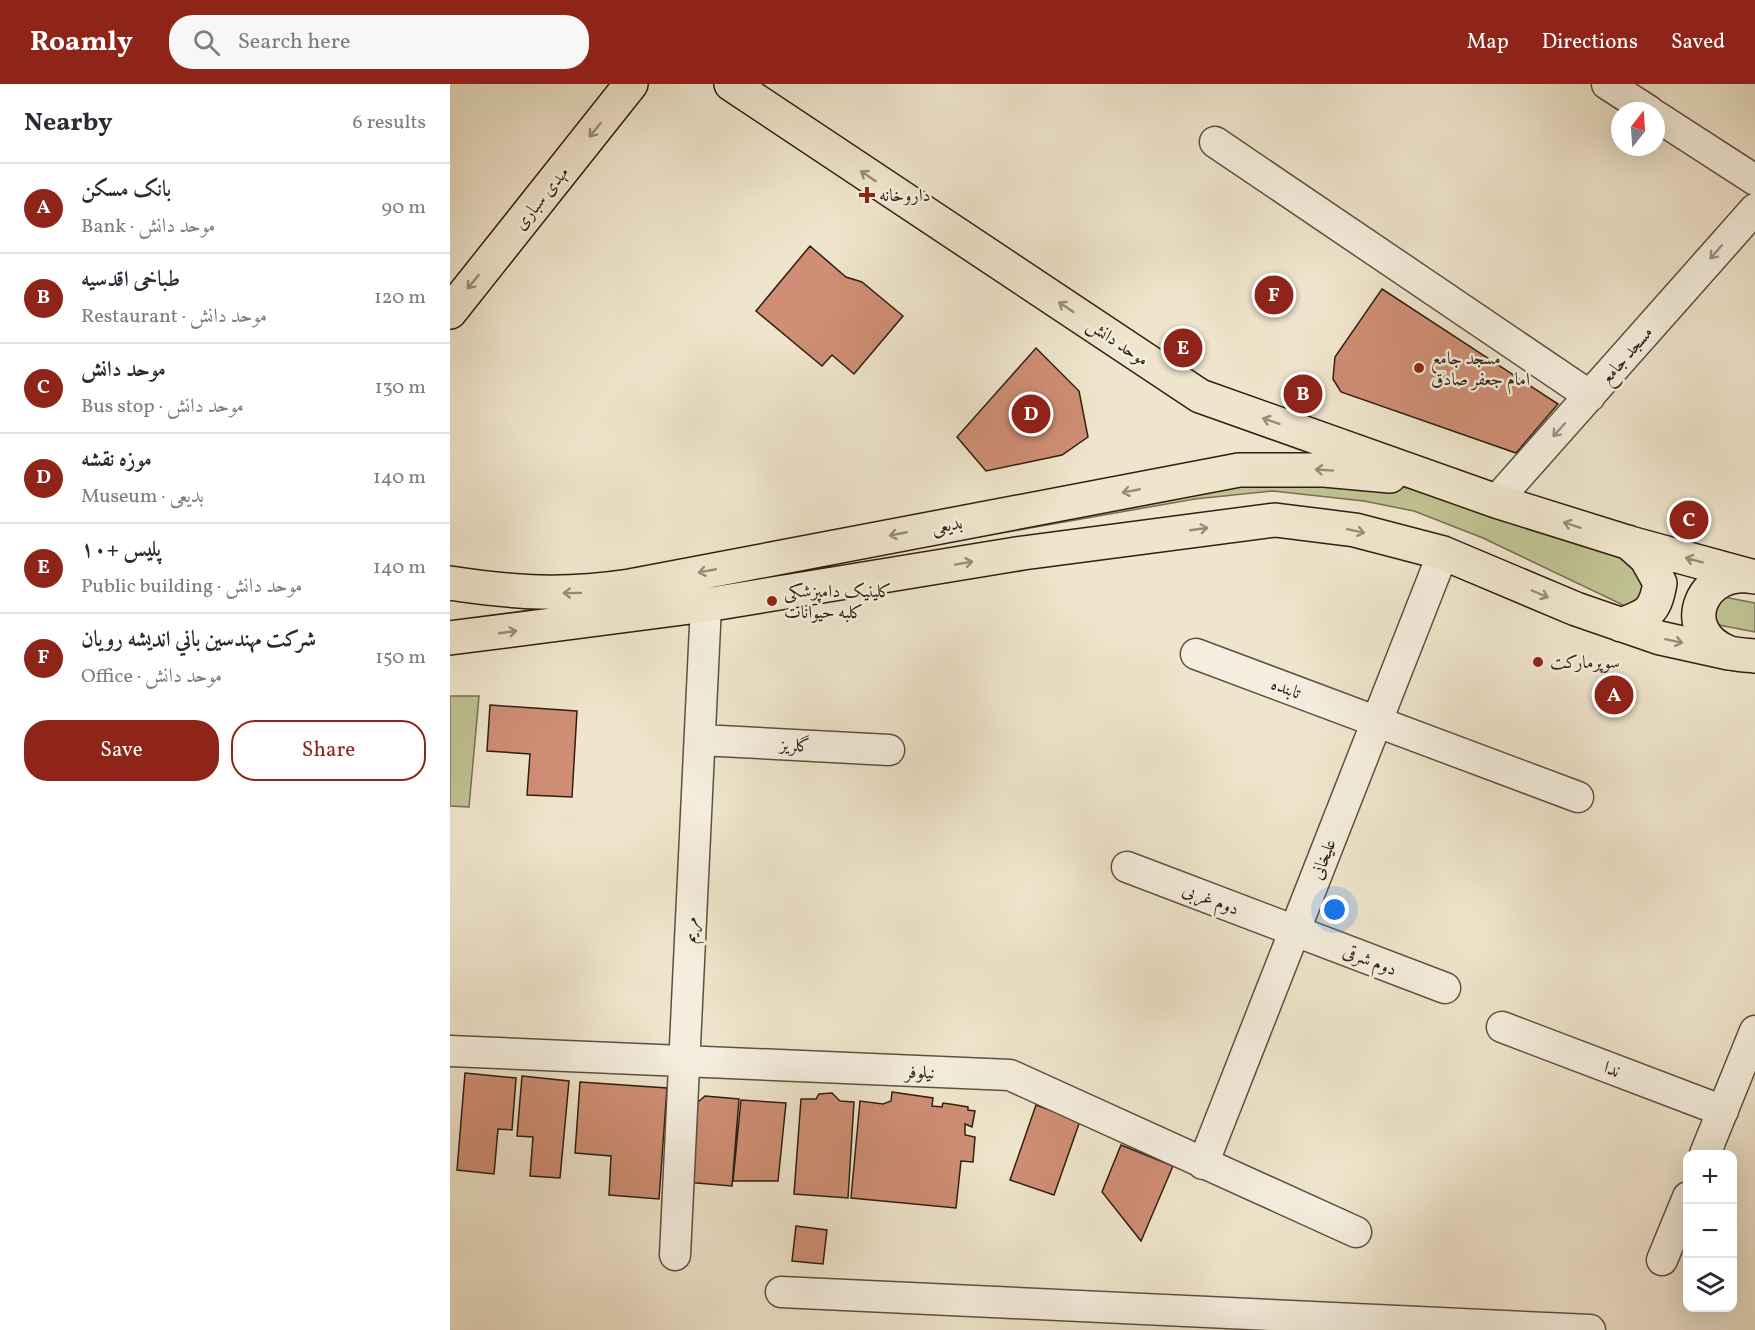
<!DOCTYPE html>
<html lang="en">
<head>
<meta charset="utf-8">
<style>
	:root { --surface:#fff; --page:#f7f7f7; --text:#2b2b33; --muted:#7c7c81; --line:#e1e1e2; --accent:#8f2418 }
	body { margin:0; font-family:Vollkorn,Amiri,serif; background:var(--page); color:var(--text) }
	.controls { position:absolute; right:18px; bottom:18px; display:grid; overflow:hidden; border-radius:12px; box-shadow:0 6px 24px #0002 }
	.controls button { width:54px; height:54px; display:grid; place-items:center; padding:0; border:0; border-bottom:2px solid var(--line); background:var(--surface); color:var(--text); font:30px sans-serif }
	.compass { position:absolute; left:1161px; top:18px; width:54px; height:54px; border-radius:50%; background:var(--surface); box-shadow:0 6px 24px #0002; rotate:17deg }
	.you { position:absolute; left:885px; top:826px; width:21px; height:21px; margin:-15px; border:4px solid #fff; border-radius:50%; background:#1a73e8; box-shadow:0 0 0 9px #1a73e833 }
	.badge { display:grid; place-items:center; width:39px; height:39px; border-radius:50%; background:var(--accent); color:#fff; font-size:20px; font-weight:700 }
	.pin { position:absolute; translate:-50% -50%; border:3px solid #fff; box-shadow:0 2px 6px #0006 }
	.list { margin:0; padding:0; list-style:none }
	h2 { display:flex; justify-content:space-between; align-items:center; height:78px; margin:0; padding:0 24px; font-size:26px }
	h2 small { font-size:20px; font-weight:400; color:var(--muted) }
	.list li { display:grid; grid-template-columns:39px 1fr auto; gap:18px; align-items:center; box-sizing:border-box; height:90px; padding:0 24px; border-top:2px solid var(--line) }
	.list b { display:block; font-size:22px; white-space:nowrap }
	.list p { margin:0; font-size:20px; white-space:nowrap; color:var(--muted) }
	.list em { font-size:20px; font-style:normal; color:var(--muted) }
	.actions { display:flex; gap:12px; padding:18px 24px }
	.actions a { flex:1; padding:14px 0; border:2px solid var(--accent); border-radius:24px; text-align:center; font-size:21px; color:var(--accent) }
	.actions .main { background:var(--accent); color:#fff }
	.icon { flex:none; width:33px; height:33px; fill:none; stroke:currentColor; stroke-width:2; stroke-linecap:round; stroke-linejoin:round }
	.map { position:relative; flex:none; width:1305px; height:1246px; overflow:hidden }
	header { display:flex; align-items:center; gap:36px; box-sizing:border-box; height:84px; padding:0 30px; background:var(--accent); color:#fff }
	header strong { font-size:28px }
	nav { display:flex; gap:33px; margin-inline-start:auto; font-size:21px }
	.search { width:420px; height:54px; background:var(--page); display:flex; align-items:center; gap:15px; box-sizing:border-box; padding:0 21px; border-radius:24px; color:var(--muted); font-size:22px }
	main { display:flex }
	aside { flex:1; background:var(--surface) }
	.map>svg:first-child { display:block }
</style>
</head>
<body>
<header>
<strong>Roamly</strong>
<div class="search"><svg class="icon" aria-label="search" viewBox="0 0 24 24"><circle cx="10" cy="10" r="6"/><path d="M15 15l6 6"/></svg>Search here</div>
<nav><a>Map</a><a>Directions</a><a>Saved</a></nav>
</header>
<main>
<aside>
<h2>Nearby<small>6 results</small></h2>
<ul class="list">
<li><span class="badge">A</span><div><b>بانک مسکن</b><p>Bank · موحد دانش</p></div><em>90 m</em></li>
<li><span class="badge">B</span><div><b>طباخى اقدسيه</b><p>Restaurant · موحد دانش</p></div><em>120 m</em></li>
<li><span class="badge">C</span><div><b>موحد دانش</b><p>Bus stop · موحد دانش</p></div><em>130 m</em></li>
<li><span class="badge">D</span><div><b>موزه نقشه</b><p>Museum · بدیعی</p></div><em>140 m</em></li>
<li><span class="badge">E</span><div><b>پلیس +۱۰</b><p>Public building · موحد دانش</p></div><em>140 m</em></li>
<li><span class="badge">F</span><div><b>شركت مهندسين باني انديشه رويان</b><p>Office · موحد دانش</p></div><em>150 m</em></li>
</ul>
<div class="actions"><a class="main">Save</a><a>Share</a></div>
</aside>
<div class="map">
<svg width="1305" height="1246" viewBox="0 0 1305 1246">
	<rect width="100%" height="100%" fill="#efe5cc"/>
	<filter id="stains"><feTurbulence type="fractalNoise" baseFrequency=".00333" numOctaves="4"/><feColorMatrix values="0 0 0 0 .2 0 0 0 0 .09 0 0 0 0 .02 0 0 0 .5 -.17"/></filter>
	<radialGradient id="worn" r=".72"><stop offset=".6" stop-color="#630" stop-opacity="0"/><stop offset="1" stop-color="#630" stop-opacity=".3"/></radialGradient>
	<!-- green -->
	<path fill="#c0c293" stroke="#777052" stroke-width="1.5" d="M888 395 958 404 1183 478 1198 499 1187 518 1175 522 1033 454 964 427 914 417 823 407 745 415 420 472 708 409Z
		M1274 513 1305 519V548L1264 540 1259 524Z
		M0 612H29L19 723 0 722Z"/>
	<!-- building -->
	<path fill="#cf8e75" stroke="#2e1f12" stroke-width="1.5" d="M360 162 396 193 412 198 453 232 404 290 382 271 372 282 306 227Z
		M932 205 1108 320 1066 369 891 308 883 295 885 273Z
		M586 264 629 307 638 353 612 371 536 387 507 353Z
		M40 621 127 627 122 713 77 711 80 670 37 667Z
		M15 989 66 994 62 1046 48 1045 44 1090 7 1086Z
		M72 992 119 997 110 1094 80 1092 83 1053 67 1052Z
		M130 998 217 1004 209 1115 159 1111 161 1072 125 1069Z
		M442 1008 483 1014 482 1022 492 1023 493 1019 500 1020 518 1023V1026L525 1027 522 1043 515 1040V1051L525 1053 523 1078 511 1077 506 1124 401 1114 410 1017 433 1020 441 1017Z
		M382 1009 390 1017 404 1018 398 1114 344 1110 351 1015H366L369 1010Z
		M255 1012 289 1015 282 1102 235 1098 241 1024Z
		M291 1016 336 1019 328 1097H283Z
		M586 1021 630 1037 604 1111 560 1096Z
		M671 1061 723 1082 691 1157 652 1108Z
		M346 1142 377 1146 373 1180 342 1177Z"/>
	<g fill="none" stroke-linecap="round" stroke-linejoin="round">
		<!-- minor casing -->
		<g stroke="#5e5040" stroke-width="33">
			<path id="minor" d="M1157 0 1199 27
				M1206 32 1305 96
				M765 58 1140 312
				M1046 417 1305 125
				M746 570 1128 713
				M251 656 439 666
				M677 783 995 904
				M1052 943 1273 1027
				M0 967 560 991 906 1148
				M1255 1070 1305 947
				M753 1080 993 469
				M225 1171 256 521
				M1212 1176 1238 1113
				M331 1208 1140 1246"/>
		</g>
		<!-- major casing -->
		<g stroke="#2e1f12" stroke-width="36">
			<path id="major" d="M281 0 750 312 1046 417 1180 459 1301 492
				M0 228 181 0
				M0 499C67 509 112 512 180 502L789 386H874L940 392
				M1171 541C1198 531 1205 528 1210 499L1196 474 1178 458
				M0 554 256 521 573 469 825 436 905 446 993 469 1126 525 1210 554 1278 569"/>
		</g>
		<!-- highway casing -->
		<g stroke="#2e1f12" stroke-width="36">
			<path id="highway" d="M1305 493C1253 482 1224 545 1277 568 1285 571 1296 571 1305 572"/>
		</g>
		<!-- minor -->
		<use href="#minor" stroke="#f5eede" stroke-width="30"/>
		<!-- major -->
		<use href="#major" stroke="#efe5cc" stroke-width="33"/>
		<!-- highway -->
		<use href="#highway" stroke="#efe5cc" stroke-width="33"/>
	</g>
	<!-- one-way arrows -->
	<defs><path id="oneway-shaft" d="M-6 0H5M1.5-3L5.5 0L1.5 3" fill="none" stroke-width="1.6" stroke-linecap="round" stroke-linejoin="round" transform="scale(1.5)"/></defs>
	<g stroke="#988c78">
		<use href="#oneway-shaft" transform="translate(145 46) rotate(129)"/>
		<use href="#oneway-shaft" transform="translate(418 92) rotate(-146)"/>
		<use href="#oneway-shaft" transform="translate(23 198) rotate(129)"/>
		<use href="#oneway-shaft" transform="translate(616 223) rotate(-146)"/>
		<use href="#oneway-shaft" transform="translate(821 337) rotate(-161)"/>
		<use href="#oneway-shaft" transform="translate(874 386) rotate(-176)"/>
		<use href="#oneway-shaft" transform="translate(681 407) rotate(169)"/>
		<use href="#oneway-shaft" transform="translate(1122 441) rotate(-162)"/>
		<use href="#oneway-shaft" transform="translate(749 445) rotate(-8)"/>
		<use href="#oneway-shaft" transform="translate(906 447) rotate(12)"/>
		<use href="#oneway-shaft" transform="translate(448 450) rotate(169)"/>
		<use href="#oneway-shaft" transform="translate(1244 476) rotate(-165)"/>
		<use href="#oneway-shaft" transform="translate(514 479) rotate(-10)"/>
		<use href="#oneway-shaft" transform="translate(257 487) rotate(169)"/>
		<use href="#oneway-shaft" transform="translate(122 509) rotate(179)"/>
		<use href="#oneway-shaft" transform="translate(1090 510) rotate(23)"/>
		<use href="#oneway-shaft" transform="translate(58 548) rotate(-8)"/>
		<use href="#oneway-shaft" transform="translate(1224 557) rotate(12)"/>
	</g>
	<g stroke="#9b9182">
		<use href="#oneway-shaft" transform="translate(1266 168) rotate(131)"/>
		<use href="#oneway-shaft" transform="translate(1109 346) rotate(132)"/>
	</g>
	<!-- markers -->
	<g fill="#8f2418" stroke="#f5eede" stroke-width="2">
		<path d="M414 102h6v6h6v6h-6v6h-6v-6h-6v-6h6z"/>
		<circle cx="969" cy="284" r="6"/>
		<circle cx="322" cy="517" r="6"/>
		<circle cx="1088" cy="578" r="6"/>
	</g>
	<g text-anchor="middle" stroke-width="5" stroke-linejoin="round" paint-order="stroke">
		<!-- poi labels -->
		<g font-size="18" fill="#2e1f12" stroke="#f5eede" text-anchor="start">
			<text x="429" y="117">داروخانه</text>
			<text x="981" y="280">مسجد جامع<tspan x="981" dy="21">امام جعفر صادق</tspan></text>
			<text x="334" y="513">کلینیک دامپزشکی<tspan x="334" dy="21">کلبه حیوانات</tspan></text>
			<text x="1100" y="584">سوپرمارکت</text>
		</g>
		<!-- street labels -->
		<g font-size="18" fill="#2e1f12" stroke="#f5eede">
			<text transform="translate(91 114) rotate(-51)" y="6">مهدی سباری</text>
			<text transform="translate(668 258) rotate(34)" y="6">موحد دانش</text>
			<text transform="translate(1176 271) rotate(-49)" y="6">مسجد جامع</text>
			<text transform="translate(497 441) rotate(-11)" y="6">بدیعی</text>
			<text transform="translate(836 604) rotate(21)" y="6">تابنده</text>
			<text transform="translate(345 661) rotate(3)" y="6">گلریز</text>
			<text transform="translate(873 775) rotate(-69)" y="6">علیخانی</text>
			<text transform="translate(761 815) rotate(21)" y="6">دوم غربی</text>
			<text transform="translate(240 846) rotate(-87)" y="6">مریم</text>
			<text transform="translate(920 876) rotate(21)" y="6">دوم شرقی</text>
			<text transform="translate(1162 985) rotate(21)" y="6">ندا</text>
			<text transform="translate(470 988) rotate(2)" y="6">نیلوفر</text>
		</g>
	</g>
	<rect width="100%" height="100%" filter="url(#stains)"/>
	<rect width="100%" height="100%" fill="url(#worn)"/>
</svg>
<div class="controls">
<button>+</button>
<button>−</button>
<button><svg class="icon" aria-label="layers" viewBox="0 0 24 24"><path d="M12 4l9 5-9 5-9-5zM3 14l9 5 9-5"/></svg></button>
</div>
<svg class="compass" viewBox="-18 -18 36 36"><path d="M0-13l5 13h-10z" fill="#e53935"/><path d="M0 13l5-13h-10z" fill="#7c7c81"/></svg>
<div class="you"></div>
<div class="pin badge" style="left:1164px;top:611px">A</div>
<div class="pin badge" style="left:853px;top:310px">B</div>
<div class="pin badge" style="left:1239px;top:436px">C</div>
<div class="pin badge" style="left:581px;top:330px">D</div>
<div class="pin badge" style="left:733px;top:264px">E</div>
<div class="pin badge" style="left:824px;top:211px">F</div>
</div>
</main>
</body>
</html>
